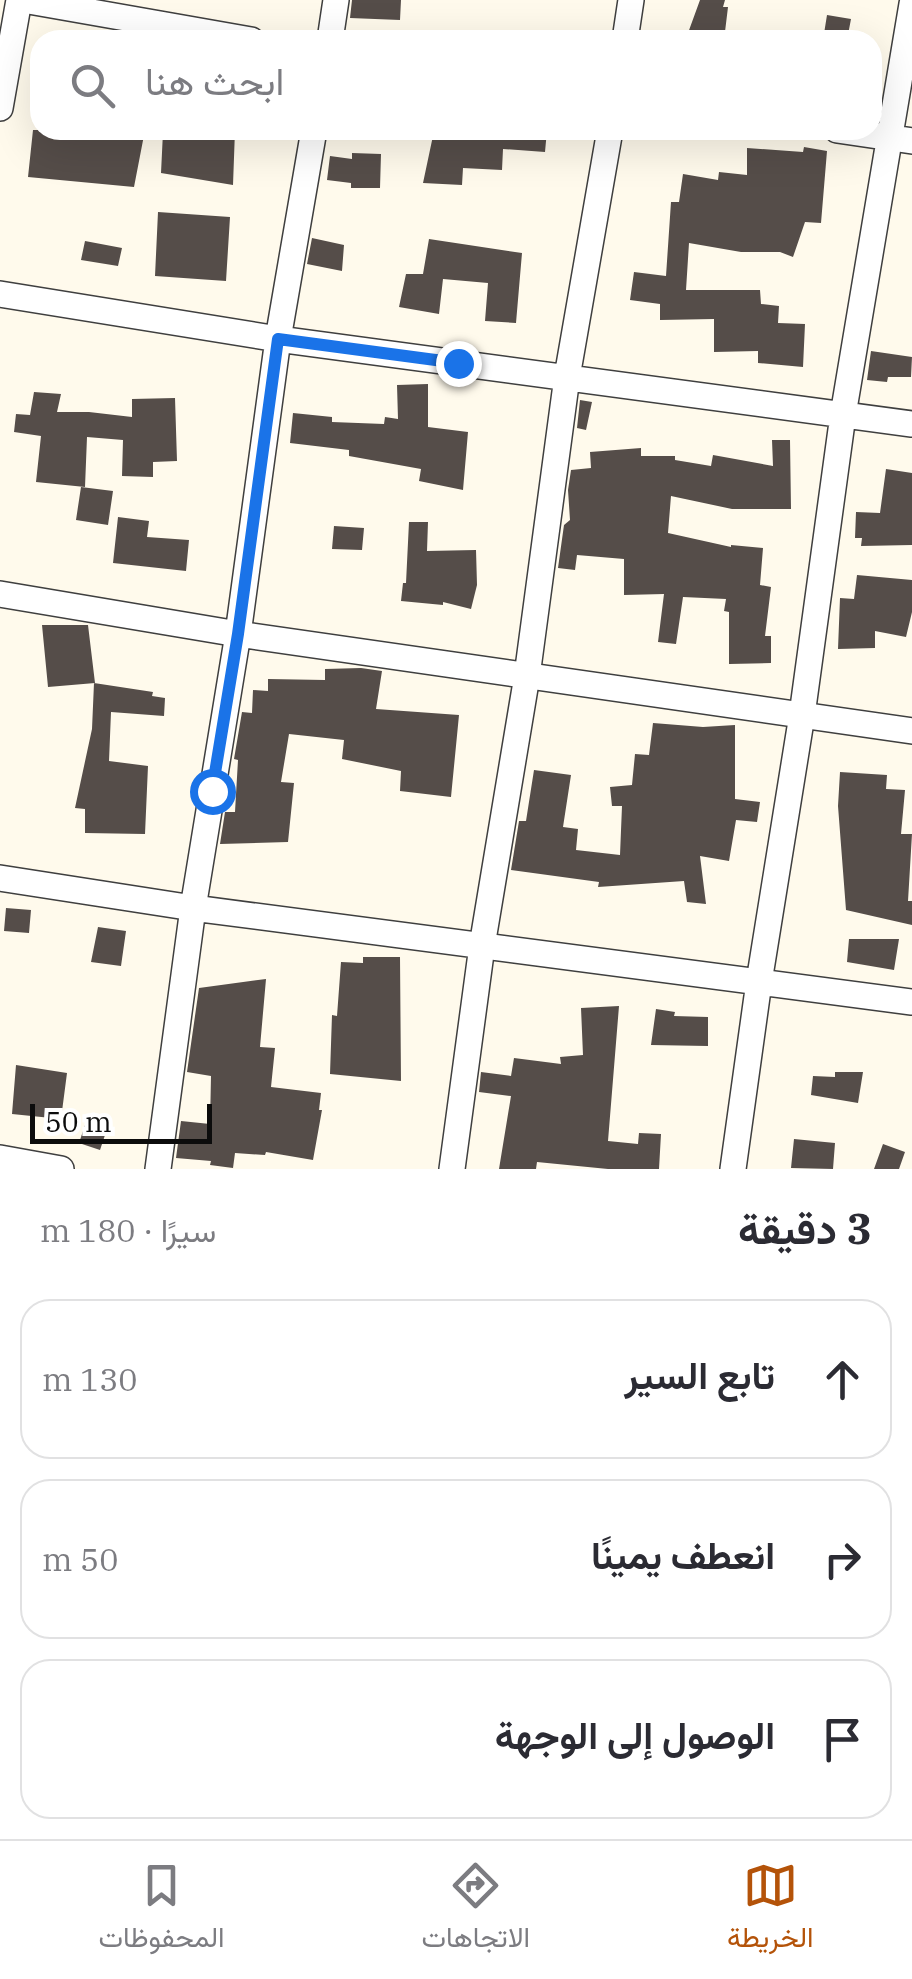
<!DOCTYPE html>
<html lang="ar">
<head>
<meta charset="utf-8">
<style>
	:root { --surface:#fff; --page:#f2f2f3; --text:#2b2b33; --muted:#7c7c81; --line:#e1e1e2; --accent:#b45309 }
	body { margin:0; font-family:"IBM Plex Serif",Vazirmatn,serif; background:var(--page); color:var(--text); direction:rtl }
	.scale { position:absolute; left:30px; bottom:25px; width:182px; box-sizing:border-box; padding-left:10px; border:5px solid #0c0c0c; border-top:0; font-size:28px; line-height:35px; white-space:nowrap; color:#0c0c0c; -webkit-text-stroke:8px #fff; paint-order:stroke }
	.stop { position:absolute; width:30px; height:30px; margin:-22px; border:8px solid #1a73e8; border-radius:50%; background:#fff }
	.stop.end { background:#1a73e8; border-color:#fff; box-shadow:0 2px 10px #0008 }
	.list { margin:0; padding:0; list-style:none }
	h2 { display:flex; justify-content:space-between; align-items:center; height:130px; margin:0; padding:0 40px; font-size:42px }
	h2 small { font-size:32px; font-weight:400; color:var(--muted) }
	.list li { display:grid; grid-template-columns:65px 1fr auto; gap:30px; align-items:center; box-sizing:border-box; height:160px; margin:0 20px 20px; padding:0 20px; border:2px solid var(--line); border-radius:30px }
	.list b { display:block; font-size:38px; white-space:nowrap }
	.list em { font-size:32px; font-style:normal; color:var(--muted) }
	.icon { flex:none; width:55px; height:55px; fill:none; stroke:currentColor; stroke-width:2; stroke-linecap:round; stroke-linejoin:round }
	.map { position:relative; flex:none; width:912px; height:1169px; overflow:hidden; direction:ltr }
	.search { position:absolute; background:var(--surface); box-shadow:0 10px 40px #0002; left:30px; right:30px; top:30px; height:110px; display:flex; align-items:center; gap:25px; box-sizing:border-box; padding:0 35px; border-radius:30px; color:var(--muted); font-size:38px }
	.sheet { height:670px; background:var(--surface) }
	nav { display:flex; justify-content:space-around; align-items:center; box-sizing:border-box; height:140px; border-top:2px solid var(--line); background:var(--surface); font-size:28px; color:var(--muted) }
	nav a { display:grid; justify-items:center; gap:5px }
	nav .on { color:var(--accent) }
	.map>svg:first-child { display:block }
</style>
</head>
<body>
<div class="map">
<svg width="912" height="1169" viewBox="0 0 912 1169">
	<rect width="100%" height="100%" fill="#fffaec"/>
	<!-- building -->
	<path fill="#554d49" d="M352 0H401L400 20 350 18Z
		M700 0H725L723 7H728L724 40 688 33Z
		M827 15 851 19 847 40H823Z
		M33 130H145L134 187 28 177Z
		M177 130H235L233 185 161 173 163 132 176 133Z
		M452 130H547L545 152 503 149 502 170 463 168 462 185 423 183 434 131 452 134Z
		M804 147 827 151 821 223 805 222 793 257 780 252H741L689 243 686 290H760L761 304 779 306 778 323 805 324 803 367 758 363V351L714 352V319L660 320V304L630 300 634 272 666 276 671 202H679L683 174 718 180 719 172 747 175V148L803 152Z
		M352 153 381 154 380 188H351V183L327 180 330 156 352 159Z
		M158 212 230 217 226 281 155 276Z
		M312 238 344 245 342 271 307 264Z
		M429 239 522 253 516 323 485 321 488 283 443 279 439 314 399 307 406 274H423Z
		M85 241 122 248 118 266 81 260Z
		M871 351 912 357 911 377H888L887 382 867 380Z
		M428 384V427L468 432 463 490 419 481 421 469 349 456V450L290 443 293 413 332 417V422L384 424 385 417 398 419 397 385Z
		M34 392 61 394 57 412H89L132 417V399L175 398 177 461 153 462V477L122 476 123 440 87 437 85 487 36 482 41 436 14 432 16 414 30 415Z
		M580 400 592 402 586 430 577 428Z
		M772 440H790L791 509H732L671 496 668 533 731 547V545L763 548 760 585 771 587 765 636H771V663L729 664V612L724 611 726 599 683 597 676 644 658 642 664 594 624 595V559L577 555 575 570 558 568 564 525 570 520 568 490 571 470 591 468 590 452 641 448V456H675V460L711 466 713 455 773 466Z
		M886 469 912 473V545L861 546 862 538H855L856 512 880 513Z
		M81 487 113 491 108 525 76 520Z
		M118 517 149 521 147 537 189 540 186 571 113 563Z
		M409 522H428L427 551 476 550 477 585 471 609 443 602V605L401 601 403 583H406Z
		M334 526 364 528 362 550 332 549Z
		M857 575 912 580V612L906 637 875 631V648L838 649 840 598 854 599Z
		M42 625H88L95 683 48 687Z
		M361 668 382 671 376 709 459 715 451 797 400 791 401 771 342 759 344 740 289 734 281 782 294 783 288 842 220 844 225 812H235L238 760 234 759 242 712 252 713 253 690 268 691V679L325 680V669Z
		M94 683 153 692 152 696 165 698 164 716 111 712 109 761 148 766 145 834 85 833V809L75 808 92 729Z
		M653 723 703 727 735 725V799L760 802 757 822 736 820 729 861 700 856 706 904 687 902 684 881 598 887 599 882 511 870 519 821H526L534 770 571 775 563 827 578 829 576 850 620 855 622 806H612L610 787 632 785 635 754 649 755Z
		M840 772 887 775 886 789 905 790 901 834H912L908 901H912V925L846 910 838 806Z
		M6 908 31 910 29 933 4 931Z
		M98 927 126 931 121 966 91 962Z
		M849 939H899L894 970 847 962Z
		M363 957H400L401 1081 330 1074 332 1015 337 1016 341 962 363 963Z
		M266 979 260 1047 275 1048 271 1087 321 1093 319 1110H322L313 1160 266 1152 265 1155 235 1153 233 1168 210 1165 211 1161 176 1158 181 1121 210 1124 211 1076 187 1072 199 988Z
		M619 1006 608 1141 638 1144 639 1133 661 1134 659 1169H608L537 1162 536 1169H499L511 1096 479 1092 481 1072 511 1076 514 1058 561 1064 560 1057 583 1055 581 1008Z
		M656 1009 675 1012 674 1016 708 1017V1046L651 1045Z
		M16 1065 67 1073 61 1119 12 1114Z
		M835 1072H863L858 1103 811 1095 813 1076 835 1077Z
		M85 1125 106 1132 100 1150 79 1143Z
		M794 1139 835 1143 833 1169 791 1168Z
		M883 1144 905 1152 899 1169H874Z"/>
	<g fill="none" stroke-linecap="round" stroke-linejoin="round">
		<!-- minor casing -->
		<g stroke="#3f3f3f" stroke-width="28">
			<path id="minor" d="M23 0 251 40
				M330 40 336 0
				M625 40 631 0
				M0 108 19 0
				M837 130 912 141
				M0 294 278 339 912 424
				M0 594 238 634 912 731
				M0 878 193 908 912 1002
				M0 1158 61 1169
				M158 1169 193 908 238 634 278 339 314 130
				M452 1169 482 946 527 676 567 377 610 130
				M733 1169 759 982 802 715 843 415 912 4"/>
		</g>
		<!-- minor -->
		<use href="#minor" stroke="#fff" stroke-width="25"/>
	</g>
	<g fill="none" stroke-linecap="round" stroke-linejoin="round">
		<!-- route -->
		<path stroke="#1a73e8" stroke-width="12" d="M212 791 238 634 278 339 458 363"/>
	</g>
</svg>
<div class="scale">50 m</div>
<div class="stop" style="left:212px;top:791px"></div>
<div class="stop end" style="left:458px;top:363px"></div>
<div class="search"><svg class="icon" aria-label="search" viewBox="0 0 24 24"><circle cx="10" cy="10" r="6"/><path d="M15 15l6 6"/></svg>ابحث هنا</div>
</div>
<section class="sheet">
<h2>3 دقيقة<small>سيرًا · 180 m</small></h2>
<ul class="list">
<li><svg class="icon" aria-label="ahead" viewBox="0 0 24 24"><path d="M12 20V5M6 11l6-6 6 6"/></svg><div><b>تابع السير</b></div><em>130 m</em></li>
<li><svg class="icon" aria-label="right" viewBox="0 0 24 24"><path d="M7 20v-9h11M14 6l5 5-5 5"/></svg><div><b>انعطف يمينًا</b></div><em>50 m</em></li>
<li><svg class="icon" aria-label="arrive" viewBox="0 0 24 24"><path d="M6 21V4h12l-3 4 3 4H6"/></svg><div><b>الوصول إلى الوجهة</b></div></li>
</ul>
</section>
<nav>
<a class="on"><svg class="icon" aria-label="map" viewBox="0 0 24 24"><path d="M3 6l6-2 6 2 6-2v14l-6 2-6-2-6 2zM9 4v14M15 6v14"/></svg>الخريطة</a>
<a><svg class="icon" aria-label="directions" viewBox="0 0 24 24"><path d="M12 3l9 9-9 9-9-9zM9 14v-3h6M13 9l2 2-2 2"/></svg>الاتجاهات</a>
<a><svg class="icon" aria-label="saved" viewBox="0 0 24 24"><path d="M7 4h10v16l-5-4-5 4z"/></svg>المحفوظات</a>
</nav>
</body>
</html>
